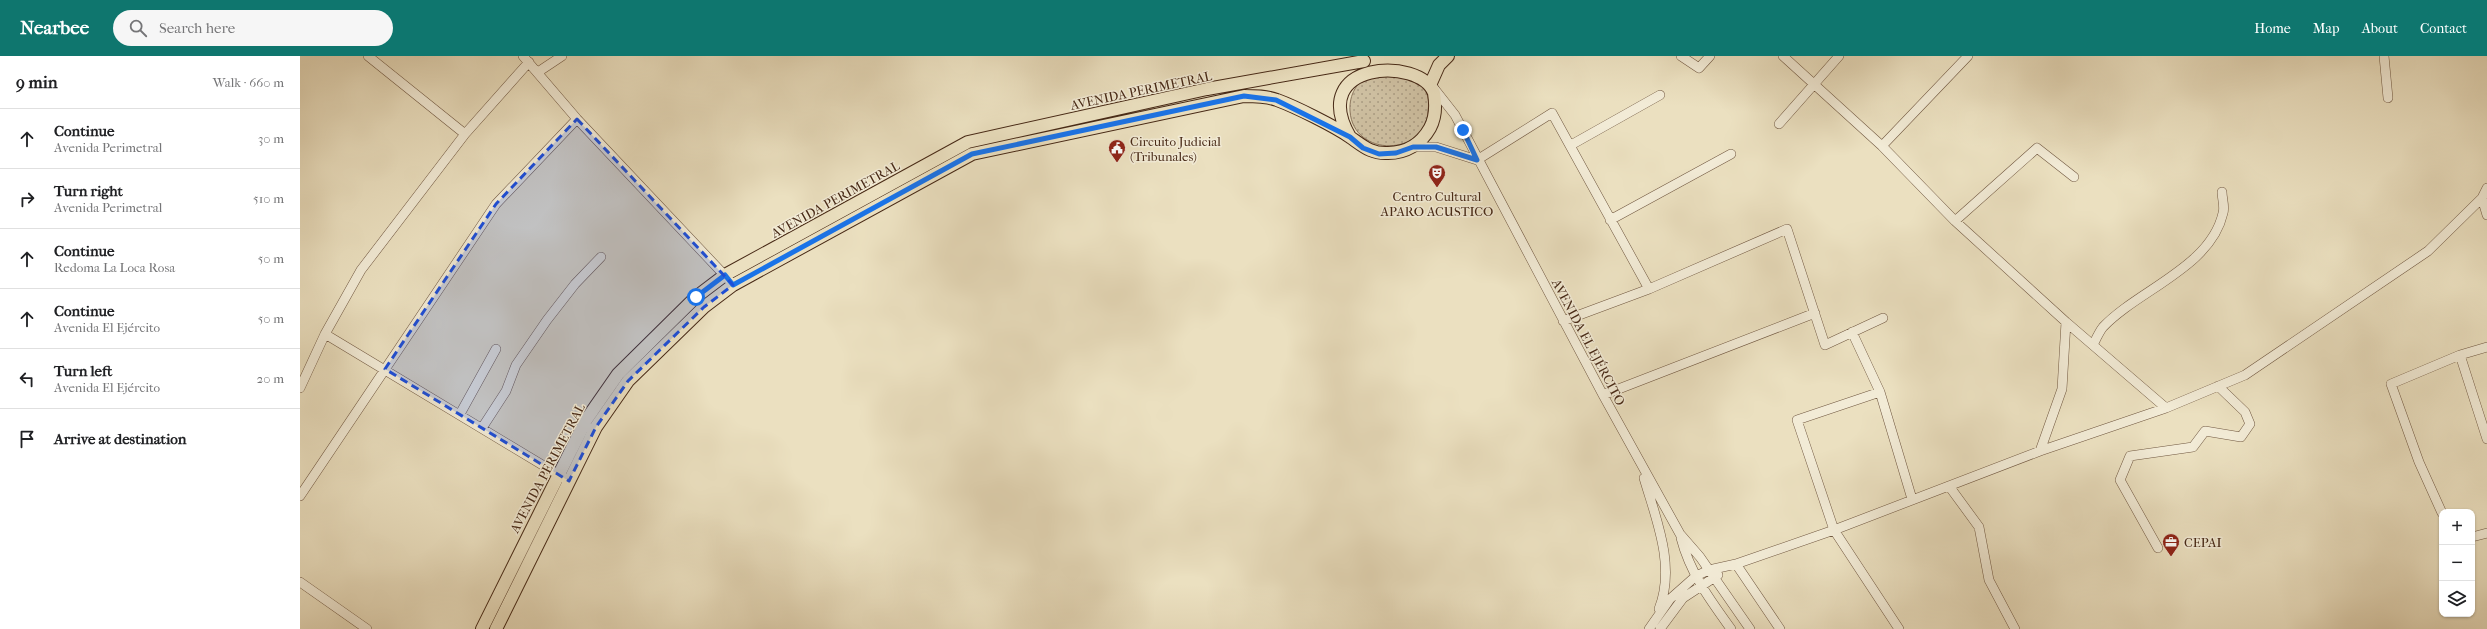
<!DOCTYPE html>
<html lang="en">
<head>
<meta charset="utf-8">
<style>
	:root { --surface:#fff; --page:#f6f6f6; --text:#202124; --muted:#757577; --line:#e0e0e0; --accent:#0f766e }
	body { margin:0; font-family:"IM FELL French Canon",serif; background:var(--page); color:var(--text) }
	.controls { position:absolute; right:12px; bottom:12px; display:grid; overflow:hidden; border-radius:8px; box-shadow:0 1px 3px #0004 }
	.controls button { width:36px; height:36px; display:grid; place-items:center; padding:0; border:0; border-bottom:1px solid var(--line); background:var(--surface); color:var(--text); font:20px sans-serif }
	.stop { position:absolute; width:12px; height:12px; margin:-9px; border:3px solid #1a73e8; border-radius:50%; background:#fff }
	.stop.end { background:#1a73e8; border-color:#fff; box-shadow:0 1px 4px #0008 }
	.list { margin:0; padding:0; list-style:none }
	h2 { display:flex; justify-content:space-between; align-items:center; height:52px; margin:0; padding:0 16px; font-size:17px }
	h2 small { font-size:13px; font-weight:400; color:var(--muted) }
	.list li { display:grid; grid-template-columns:26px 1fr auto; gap:12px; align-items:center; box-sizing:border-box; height:60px; padding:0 16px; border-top:1px solid var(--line) }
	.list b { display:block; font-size:15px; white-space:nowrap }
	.list p { margin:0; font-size:13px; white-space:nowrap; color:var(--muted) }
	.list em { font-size:13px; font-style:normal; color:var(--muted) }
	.icon { flex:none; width:22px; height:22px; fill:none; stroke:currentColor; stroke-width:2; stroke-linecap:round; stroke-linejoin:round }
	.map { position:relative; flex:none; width:2187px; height:573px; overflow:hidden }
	header { display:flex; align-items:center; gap:24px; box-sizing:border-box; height:56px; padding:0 20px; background:var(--accent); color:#fff }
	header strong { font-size:19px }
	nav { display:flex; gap:22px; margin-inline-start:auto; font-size:14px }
	.search { width:280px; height:36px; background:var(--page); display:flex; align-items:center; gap:10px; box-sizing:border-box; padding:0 14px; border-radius:22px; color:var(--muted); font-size:15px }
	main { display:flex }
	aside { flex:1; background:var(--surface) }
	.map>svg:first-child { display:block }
</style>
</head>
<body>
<header>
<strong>Nearbee</strong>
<div class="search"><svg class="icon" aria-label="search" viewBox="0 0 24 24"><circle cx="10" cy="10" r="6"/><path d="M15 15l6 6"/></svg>Search here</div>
<nav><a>Home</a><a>Map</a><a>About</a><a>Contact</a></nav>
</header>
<main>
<aside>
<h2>9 min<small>Walk · 660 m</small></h2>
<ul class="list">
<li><svg class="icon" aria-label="ahead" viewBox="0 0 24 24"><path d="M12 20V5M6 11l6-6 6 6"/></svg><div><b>Continue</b><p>Avenida Perimetral</p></div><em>30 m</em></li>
<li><svg class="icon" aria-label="right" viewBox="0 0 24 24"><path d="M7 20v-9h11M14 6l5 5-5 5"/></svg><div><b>Turn right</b><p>Avenida Perimetral</p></div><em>510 m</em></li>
<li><svg class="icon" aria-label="ahead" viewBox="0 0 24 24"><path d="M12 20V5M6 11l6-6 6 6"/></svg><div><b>Continue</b><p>Redoma La Loca Rosa</p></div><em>50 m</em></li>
<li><svg class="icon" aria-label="ahead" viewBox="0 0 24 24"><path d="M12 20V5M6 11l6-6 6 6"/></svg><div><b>Continue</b><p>Avenida El Ejército</p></div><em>50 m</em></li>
<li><svg class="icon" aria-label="left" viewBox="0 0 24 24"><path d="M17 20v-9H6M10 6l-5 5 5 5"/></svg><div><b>Turn left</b><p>Avenida El Ejército</p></div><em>20 m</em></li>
<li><svg class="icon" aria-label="arrive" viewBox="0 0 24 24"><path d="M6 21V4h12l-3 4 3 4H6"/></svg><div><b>Arrive at destination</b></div></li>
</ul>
</aside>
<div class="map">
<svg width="2187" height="573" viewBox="0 0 2187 573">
	<defs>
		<pattern id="grass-dots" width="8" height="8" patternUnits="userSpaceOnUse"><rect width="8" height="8" fill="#cfc1a3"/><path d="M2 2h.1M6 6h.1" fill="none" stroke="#aa9d84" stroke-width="1.8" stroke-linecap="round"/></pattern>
	</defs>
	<rect width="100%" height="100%" fill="#ebe0c0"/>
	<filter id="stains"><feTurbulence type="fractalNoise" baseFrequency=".005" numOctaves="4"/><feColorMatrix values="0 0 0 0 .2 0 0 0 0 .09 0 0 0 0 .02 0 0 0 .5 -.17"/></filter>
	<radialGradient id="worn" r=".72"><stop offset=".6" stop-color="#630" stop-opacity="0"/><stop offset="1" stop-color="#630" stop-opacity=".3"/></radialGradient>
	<!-- grass -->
	<path fill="url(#grass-dots)" stroke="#8b755c" d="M1071 17 1113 19C1117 25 1123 30 1126 36 1129 42 1129 49 1128 54 1127 101 1053 102 1050 55 1049 38 1057 26 1071 17Z"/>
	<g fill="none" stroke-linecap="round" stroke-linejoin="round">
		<!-- minor casing -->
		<g stroke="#705740" stroke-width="10">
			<path id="minor" d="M68 0 165 78
				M223 0 277 63 429 224
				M1381 0 1399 12 1410 0
				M1483 0 1582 90 1655 165 1766 266 1866 352
				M2084 0 2088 42
				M238 16 262 0
				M1133 31 1155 59 1303 339 1380 478 1400 501 1450 573
				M1479 68 1539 0
				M1271 89 1360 39
				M1582 90 1668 0
				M1113 91H1136L1177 104
				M1177 104 1252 57 1349 233
				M2182 142 2187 159
				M1310 164 1431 98
				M1655 165 1737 92 1774 121
				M1263 265 1349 233 1487 173 1525 289 1583 262
				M1552 276 1580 336 1612 443
				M25 278 264 422
				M1793 289C1796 283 1799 276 1803 271 1838 234 1911 211 1923 157 1925 151 1922 142 1922 136
				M2160 299 2187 383
				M0 332 25 278 61 214 165 78 229 6
				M1580 336 1497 364 1534 474 1599 573
				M1303 339 1515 257
				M160 358 196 293
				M182 372 206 335 216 309 247 264 275 228 301 201
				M1740 395 1762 333 1766 266
				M1344 422C1356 463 1376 510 1359 553
				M1649 430 1679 471 1689 524 1715 573
				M0 440 196 148 277 63
				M2142 457 2119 406 2091 328 2160 299 2187 291
				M2172 481 2187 477
				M1381 482C1390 517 1410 544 1431 573
				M1858 492 1820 424 1830 400 1893 391 1905 375 1941 381 1950 368 1945 356 1918 330
				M1436 508 1480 573
				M0 526 67 573
				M1349 573 1370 543 1396 520 1409 514 1436 508 1534 474 1740 395 1866 352 1945 319 2128 195 2182 142 2187 132
				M1360 573 1383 542 1418 519"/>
		</g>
		<!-- major casing -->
		<g stroke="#472916" stroke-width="14">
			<path id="major" d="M1131 27 1139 9 1148 0
				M182 573 286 364 318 318 396 241 425 219 668 86 907 33 1064 5
				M196 573 296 371 328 325 404 251 433 229 672 98 944 40C955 40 967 40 977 44 996 51 1034 70 1050 81 1063 90 1071 98 1088 97 1106 97 1121 88 1130 72 1136 61 1136 49 1134 37 1120 0 1006 5 1050 81"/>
		</g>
		<!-- minor -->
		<use href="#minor" stroke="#f2ebd6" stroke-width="9"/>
		<!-- major -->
		<use href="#major" stroke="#ebe0c0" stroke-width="12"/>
	</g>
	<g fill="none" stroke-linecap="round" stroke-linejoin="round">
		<!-- route -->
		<path stroke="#1a73e8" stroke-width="5" d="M396 241 425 219 433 229 672 98 944 40 976 44 1050 81 1063 92 1079 98 1096 97 1113 91H1136L1177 104 1163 74"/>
	</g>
	<!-- marked area -->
	<path fill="#1d4ed8" fill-opacity="0.2" stroke="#1d4ed8" stroke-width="3" stroke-dasharray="8 5" stroke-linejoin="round" d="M277 63 433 229 404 251 328 325 296 371 269 425 85 313 196 148Z"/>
	<!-- icons -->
	<defs>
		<g id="civic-pin" transform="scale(0.9)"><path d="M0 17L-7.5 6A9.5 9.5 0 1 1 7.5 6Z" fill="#8f2418" stroke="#f2ebd6"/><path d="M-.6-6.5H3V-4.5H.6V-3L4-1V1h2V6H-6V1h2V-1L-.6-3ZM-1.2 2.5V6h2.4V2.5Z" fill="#fff"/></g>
		<g id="theatre-pin" transform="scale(0.9)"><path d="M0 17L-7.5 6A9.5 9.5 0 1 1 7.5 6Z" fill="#8f2418" stroke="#f2ebd6"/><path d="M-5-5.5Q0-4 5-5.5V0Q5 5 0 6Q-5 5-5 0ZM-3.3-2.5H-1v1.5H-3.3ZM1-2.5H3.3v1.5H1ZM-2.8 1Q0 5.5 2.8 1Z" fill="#fff"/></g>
		<g id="office-pin" transform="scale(0.9)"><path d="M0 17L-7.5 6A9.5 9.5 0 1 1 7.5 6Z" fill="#8f2418" stroke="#f2ebd6"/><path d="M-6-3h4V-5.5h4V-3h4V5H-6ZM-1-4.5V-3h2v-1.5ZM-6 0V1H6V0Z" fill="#fff"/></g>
	</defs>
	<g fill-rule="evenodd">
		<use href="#civic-pin" x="817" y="92"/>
		<use href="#theatre-pin" x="1137" y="117"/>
		<use href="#office-pin" x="1871" y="486"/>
	</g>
	<g text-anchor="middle" stroke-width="3" stroke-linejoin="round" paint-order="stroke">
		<!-- street labels -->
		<g font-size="13" fill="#472916" stroke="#f2ebd6">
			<text transform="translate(841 34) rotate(-12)" y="5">AVENIDA PERIMETRAL</text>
			<text transform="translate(535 143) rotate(-29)" y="5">AVENIDA PERIMETRAL</text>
			<text transform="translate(1289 286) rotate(62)" y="5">AVENIDA EL EJÉRCITO</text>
			<text transform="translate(247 412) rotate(-62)" y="5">AVENIDA PERIMETRAL</text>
		</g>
		<!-- poi labels -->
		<g font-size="13" fill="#472916" stroke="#f2ebd6" text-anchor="start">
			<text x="830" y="90">Circuito Judicial<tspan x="830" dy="15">(Tribunales)</tspan></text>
			<text x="1137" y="145" text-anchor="middle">Centro Cultural<tspan x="1137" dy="15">APARO ACUSTICO</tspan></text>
			<text x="1884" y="491">CEPAI</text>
		</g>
	</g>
	<rect width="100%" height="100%" filter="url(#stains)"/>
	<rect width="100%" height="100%" fill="url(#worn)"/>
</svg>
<div class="controls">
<button>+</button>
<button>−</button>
<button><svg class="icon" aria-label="layers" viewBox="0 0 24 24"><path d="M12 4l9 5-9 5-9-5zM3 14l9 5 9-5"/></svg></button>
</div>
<div class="stop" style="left:396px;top:241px"></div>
<div class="stop end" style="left:1163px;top:74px"></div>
</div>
</main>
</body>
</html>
